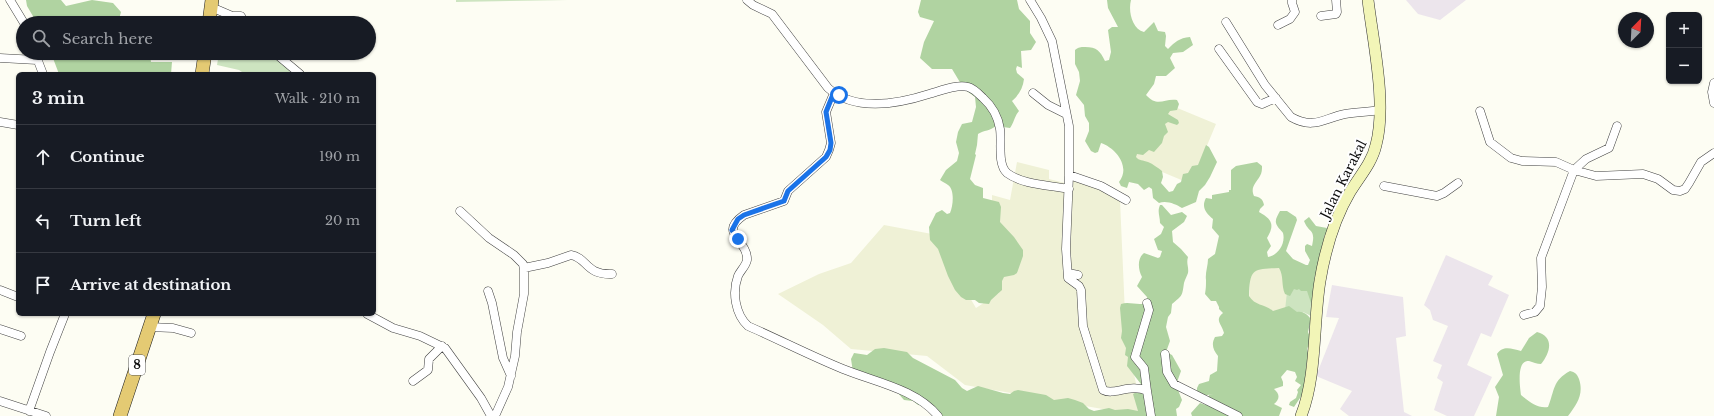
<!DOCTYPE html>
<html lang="en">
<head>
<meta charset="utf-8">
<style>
	:root { --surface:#171b24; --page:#242831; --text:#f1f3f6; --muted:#9ea1a6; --line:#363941 }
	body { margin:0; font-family:"Libre Baskerville",serif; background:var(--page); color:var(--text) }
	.controls { position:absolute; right:12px; top:12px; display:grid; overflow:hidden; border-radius:6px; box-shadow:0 1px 3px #0004 }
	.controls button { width:36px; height:36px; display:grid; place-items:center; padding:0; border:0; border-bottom:1px solid var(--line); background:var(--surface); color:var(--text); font:20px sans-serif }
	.compass { position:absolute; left:1618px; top:12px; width:36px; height:36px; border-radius:50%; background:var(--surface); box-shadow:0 1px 3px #0004; rotate:24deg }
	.stop { position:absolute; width:12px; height:12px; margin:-9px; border:3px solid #1a73e8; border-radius:50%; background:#fff }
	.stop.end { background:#1a73e8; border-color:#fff; box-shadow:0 1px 4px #0008 }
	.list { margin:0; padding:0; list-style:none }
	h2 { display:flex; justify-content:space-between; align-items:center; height:52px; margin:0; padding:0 16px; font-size:17px }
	h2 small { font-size:13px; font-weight:400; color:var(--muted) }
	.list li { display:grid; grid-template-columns:26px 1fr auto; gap:12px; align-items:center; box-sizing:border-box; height:64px; padding:0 16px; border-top:1px solid var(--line) }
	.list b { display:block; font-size:15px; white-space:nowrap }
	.list em { font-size:13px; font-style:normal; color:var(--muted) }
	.icon { flex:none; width:22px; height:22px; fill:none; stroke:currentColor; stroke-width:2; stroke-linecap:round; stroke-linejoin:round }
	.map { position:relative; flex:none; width:1714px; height:416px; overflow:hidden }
	.search { position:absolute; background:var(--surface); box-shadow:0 1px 3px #0004; left:16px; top:16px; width:360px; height:44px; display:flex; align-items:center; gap:10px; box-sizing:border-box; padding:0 14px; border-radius:22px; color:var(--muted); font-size:15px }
	.panel { position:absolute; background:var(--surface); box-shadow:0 1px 3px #0004; left:16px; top:72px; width:360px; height:244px; border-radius:6px }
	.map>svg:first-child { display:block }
</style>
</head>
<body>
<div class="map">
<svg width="1714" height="416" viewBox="0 0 1714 416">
	<rect width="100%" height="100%" fill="#fdfdf3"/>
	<!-- industrial -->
	<path fill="#ece5ec" d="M1406 0H1466L1440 20 1418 14Z
		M1446 255 1493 276 1488 285 1509 295 1491 337 1481 333 1467 365 1492 377 1474 416H1447L1434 410 1443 382 1437 378 1442 365 1433 361 1448 326 1433 320 1430 310 1424 305Z
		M1332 285 1403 297 1406 336 1396 338 1404 412 1412 416H1349L1340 409 1352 391 1316 376 1339 318 1326 317Z"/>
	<!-- farmland -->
	<path fill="#eff1d6" d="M1170 105 1216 124 1191 184 1131 159 1161 127Z
		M1017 162 1049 170V179L1065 183 1071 178 1098 187 1120 200 1126 337 1143 416 965 385 927 356 851 349 823 325 778 294 819 274 851 263 884 225 932 234 976 308 999 293 1002 271 1018 273 1015 271 992 217V195L1010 200Z
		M1250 266 1285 267 1288 291 1287 313 1268 312 1249 307Z"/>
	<!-- green -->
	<path fill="#cde4c0" d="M456 0H568L456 2Z
		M219 53H280L287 57 293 67 288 74H245L239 70 217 65Z
		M1321 256 1311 316 1303 312 1298 316 1285 310 1287 292Z"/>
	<!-- forest -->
	<path fill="#b0d3a1" d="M26 0H61L66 6 92 0 113 3 121 12 118 23H37L27 6Z
		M921 0H1017L1019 9 1030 21V33L1036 42 1031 50 1021 51 1022 68 1017 66 1016 69 1017 73 1024 79C1023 88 1019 95 1012 101L1019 111C1014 117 1014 123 1010 128L996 126C990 131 984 130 978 134L977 145 975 154 976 155 970 179 975 185 983 188V198L999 202 1001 207 1000 222 1014 237 1023 250V256L1017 273 1014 275 1004 277 1002 281V290L991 300 989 304 979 303 975 300H966L961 297 955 290 948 276 938 249 930 240 929 227 936 213 942 210 947 214 950 213C953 206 955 190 948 185 946 183 942 182 940 180L946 170 957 161 959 153 956 142 958 132 962 124 972 122 976 107 975 97 964 89 952 69H932L920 58 924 42 934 21 920 17 918 12Z
		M1107 0H1131C1128 11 1132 29 1144 32L1154 22 1158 31 1165 32 1166 36 1165 46 1168 49C1175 42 1179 38 1190 37L1193 45 1183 52 1173 53 1170 58 1175 68 1166 76H1156L1154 84 1146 95C1158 108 1164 98 1177 100L1179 104 1177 110 1170 111 1168 114 1178 120 1179 123 1177 125 1168 122 1165 124 1168 132 1164 136 1162 143 1154 152 1149 150 1143 155 1137 154 1136 157C1139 161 1143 160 1148 162 1153 164 1158 168 1162 171L1163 177 1161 183 1169 192 1173 191 1177 184 1181 182 1183 174 1188 173 1192 166 1198 165 1206 145 1209 147 1217 162 1210 177 1205 185 1199 191 1196 202 1182 208C1176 204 1166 200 1159 203L1153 198 1152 189 1149 187 1144 190 1138 184 1129 182 1127 188 1121 186 1119 182C1131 167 1116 148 1101 143L1098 152 1095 153 1091 151 1085 141 1089 131V123L1085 116 1084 105 1076 95 1080 81 1079 72 1075 64V50C1079 47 1080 47 1085 47 1097 47 1100 51 1105 61L1109 60 1111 52 1108 30 1112 27H1118L1108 8Z
		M51 53H150L151 62H172L171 74H59Z
		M1257 162 1262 166C1262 169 1262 173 1260 176 1256 183 1250 187 1254 196 1260 197 1263 199 1264 205L1260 209 1259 212C1272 219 1275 225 1267 238L1271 246 1267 252 1268 257C1277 256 1286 244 1283 233 1281 230 1277 227 1276 223 1275 219 1278 215 1280 211H1287L1296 217 1297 220 1286 251 1293 259 1306 265H1308L1310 260 1305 251V246L1307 244 1312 246C1316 228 1309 234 1304 221L1309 217 1316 226 1327 228V233L1324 236V249L1318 271 1314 277 1316 287 1311 303 1307 291H1301L1299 289 1297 290 1294 289 1290 296 1285 294C1281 285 1284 276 1279 268 1253 269 1250 268 1249 296 1255 306 1265 304 1273 311L1289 306 1297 312C1303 311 1307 314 1311 319L1308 332 1311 339 1307 349 1309 357 1307 361 1304 392 1294 407 1289 405 1290 402 1296 398 1298 392 1297 390 1301 385 1295 381 1297 377 1295 372 1287 370 1281 377 1283 382V386L1274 389C1280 394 1280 399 1274 404L1282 408 1279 416H1192L1191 413 1200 403 1206 405 1208 403 1209 395 1214 394 1201 396 1197 393V388L1199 384 1209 381 1210 375 1217 371 1218 356C1213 350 1211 344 1215 337L1222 336 1224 333C1222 324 1214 320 1223 313L1219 309V307L1216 301H1211L1205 294C1206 288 1206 286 1206 280 1205 273 1208 266 1208 259L1215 254 1219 236 1212 228 1213 219C1206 213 1201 207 1206 198L1212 199V195L1229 192V190H1231V170L1236 166Z
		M1160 205H1162L1171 215 1182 212 1187 216 1184 222 1172 231 1173 242 1181 249 1188 257C1186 264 1189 267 1188 273 1187 276 1185 279 1184 283 1182 296 1183 295 1172 304L1171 313 1168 317 1166 327 1170 341 1166 352 1172 355 1181 371 1176 385 1182 400 1179 407 1176 409 1177 416H936L928 406 918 405 913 401 904 400 897 392 884 388 872 378 868 377 862 380 853 372 851 359 854 353 867 355 875 349 884 348 907 352 913 358 955 380 962 388 967 391 978 386 1003 393 1010 394 1014 391 1018 390 1046 395 1054 400 1068 398 1075 400 1083 403 1089 409 1094 411 1109 408 1115 410 1128 409 1138 411 1133 394 1144 388 1127 366 1128 357 1125 355 1126 348 1121 338 1122 331 1120 308 1121 304C1130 301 1140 307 1148 302L1147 297 1137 286 1142 277C1138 270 1137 258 1144 253L1158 258 1160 257 1162 251 1158 250 1154 239 1161 234 1164 227 1160 223C1160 216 1157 212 1160 205Z
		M1537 332C1555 337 1550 353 1541 364 1537 364 1533 362 1529 361 1516 360 1520 387 1521 395 1528 401 1538 409 1548 407 1555 390 1552 381 1570 371 1575 372 1577 374 1579 379 1584 394 1577 404 1568 416H1496L1499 397 1495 387 1503 375 1497 354C1503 345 1512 349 1521 351L1529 338Z"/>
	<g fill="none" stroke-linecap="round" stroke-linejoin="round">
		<!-- minor casing -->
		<g stroke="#424242" stroke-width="9">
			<path id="minor" d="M10 0 24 23
				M747 0 753 5 772 14 828 88C855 112 898 104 929 94 940 91 957 84 968 87 973 88 979 94 983 98 992 106 998 116 1000 129 1002 141 997 164 1007 173 1023 185 1049 185 1069 189
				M1030 0 1041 18 1052 41 1069 126V175L1066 249 1068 278 1079 286 1081 290 1083 326 1103 390C1114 396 1130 383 1147 391L1151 416
				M211 7 232 16H241L244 23
				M1321 16 1336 14 1337 12 1336 0
				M1226 22 1265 85 1291 117C1314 130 1324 118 1345 114 1356 112 1368 112 1380 110
				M1278 25 1290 19 1295 12 1292 3V0
				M1219 49 1257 102 1262 104 1276 98
				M35 53 43 74
				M275 53 300 74
				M0 58 37 60
				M1714 83 1712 92 1714 103
				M834 93 826 112 831 143 829 150 826 157 788 191 784 201 744 215C717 234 748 239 747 260 746 266 740 271 738 276 732 292 735 314 748 326 780 340 811 356 843 369 875 382 916 389 938 416
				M1033 93 1048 105 1066 114
				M1480 111 1490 142 1511 158 1522 161 1556 162 1574 170 1541 258 1542 287 1540 306 1535 312 1524 315
				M0 122 18 125
				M1617 126 1609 148 1586 159 1574 170 1596 176 1643 174 1658 179 1673 190 1680 191 1685 189 1689 183 1701 162 1714 153
				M1069 175 1101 186 1126 200
				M1384 186 1437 196 1444 193 1458 183
				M460 211 489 238 514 255 523 264 524 270V294L517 332 515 356 508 387 495 416
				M524 268 548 263 571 255C588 258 585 275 612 274
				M1068 273 1078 275
				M0 290 18 297
				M488 291 492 303 503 358 511 376
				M1147 303 1149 310 1135 357 1144 368 1147 391
				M367 314 393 328 420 336 445 348 481 398 491 416
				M149 327 173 328 191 333
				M0 329 21 336
				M1165 354 1167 372 1174 384 1238 416
				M413 381 428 370 429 359 442 346
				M0 401 46 416
				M29 411 50 352 65 314"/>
		</g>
		<!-- secondary casing -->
		<g stroke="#313131" stroke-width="12">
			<path id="secondary" d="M1301 416C1317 376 1313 324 1320 281 1325 251 1334 219 1350 192 1359 177 1372 163 1376 145 1387 104 1373 42 1368 0"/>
		</g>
		<!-- trunk casing -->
		<g stroke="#202020" stroke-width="14">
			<path id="trunk" d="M209 23 212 0
				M202 74 205 53
				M120 416 154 314"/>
		</g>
		<!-- minor -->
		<use href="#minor" stroke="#fff" stroke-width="8"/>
		<!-- secondary -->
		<use href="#secondary" stroke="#f2f5b7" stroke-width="11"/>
		<!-- trunk -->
		<use href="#trunk" stroke="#e4ca73" stroke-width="13"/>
	</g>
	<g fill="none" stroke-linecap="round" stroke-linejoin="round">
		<!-- route -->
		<path stroke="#1a73e8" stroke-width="5" d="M738 239 732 230 738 219 744 215 784 201 788 191 826 157 830 150 831 143 826 112 834 92 839 95"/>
	</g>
	<g text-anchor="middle" stroke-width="4" stroke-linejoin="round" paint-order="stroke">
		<!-- shield labels -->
		<rect fill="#fff" stroke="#575757" stroke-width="1" x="129" y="355" width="16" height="20" rx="3"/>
		<g font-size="12" font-weight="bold" fill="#0f0f0f">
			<text x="137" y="369">8</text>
		</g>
		<!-- street labels -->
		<g font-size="13" fill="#0f0f0f" stroke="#fff">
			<text transform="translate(1343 179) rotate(-63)" y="5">Jalan Karakal</text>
		</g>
	</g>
</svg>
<div class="controls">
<button>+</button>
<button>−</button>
</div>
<svg class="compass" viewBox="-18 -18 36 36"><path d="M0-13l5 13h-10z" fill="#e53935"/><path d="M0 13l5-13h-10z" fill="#9ea1a6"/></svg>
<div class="stop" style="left:839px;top:95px"></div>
<div class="stop end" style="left:738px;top:239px"></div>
<div class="search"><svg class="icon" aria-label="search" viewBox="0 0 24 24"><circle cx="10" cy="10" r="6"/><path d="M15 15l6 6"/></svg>Search here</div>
<section class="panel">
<h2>3 min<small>Walk · 210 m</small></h2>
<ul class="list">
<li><svg class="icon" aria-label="ahead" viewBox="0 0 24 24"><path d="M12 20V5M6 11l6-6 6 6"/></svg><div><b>Continue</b></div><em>190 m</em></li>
<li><svg class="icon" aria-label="left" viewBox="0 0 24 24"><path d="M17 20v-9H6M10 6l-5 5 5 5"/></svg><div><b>Turn left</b></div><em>20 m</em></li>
<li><svg class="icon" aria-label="arrive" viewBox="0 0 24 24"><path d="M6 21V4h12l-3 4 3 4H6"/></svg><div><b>Arrive at destination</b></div></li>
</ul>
</section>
</div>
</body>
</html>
